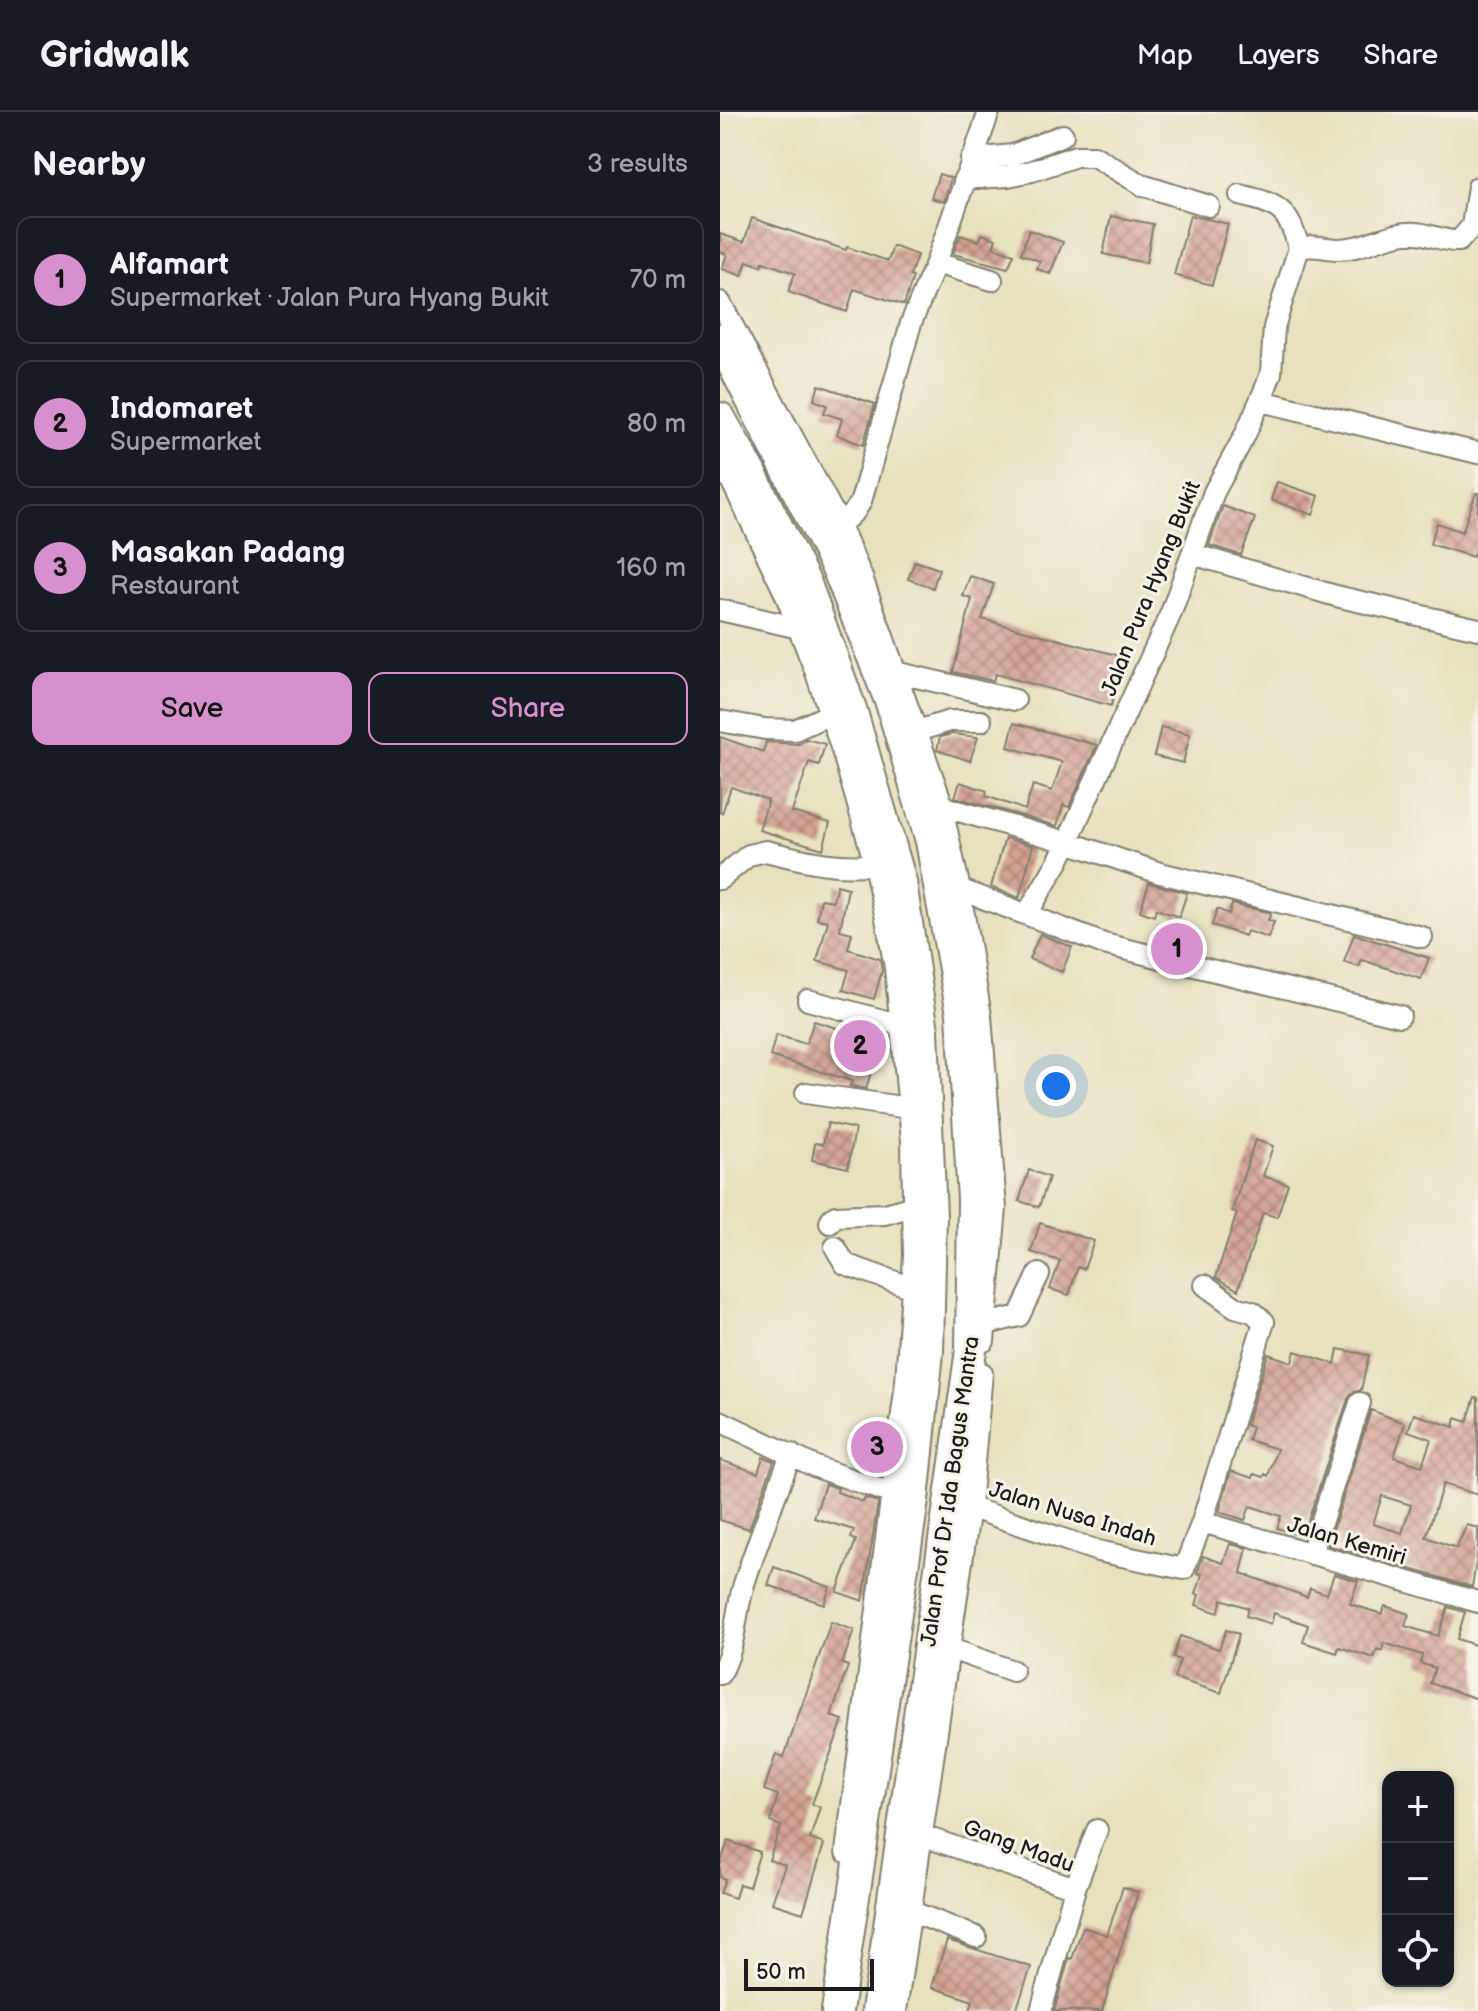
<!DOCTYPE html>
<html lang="en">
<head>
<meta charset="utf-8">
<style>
	:root { --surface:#171b24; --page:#242831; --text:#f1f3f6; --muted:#9ea1a6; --line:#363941; --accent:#d690ce }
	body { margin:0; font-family:"Balsamiq Sans",sans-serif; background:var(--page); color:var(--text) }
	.controls { position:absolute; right:24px; bottom:24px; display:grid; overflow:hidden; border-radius:16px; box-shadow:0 2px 6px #0004 }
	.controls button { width:72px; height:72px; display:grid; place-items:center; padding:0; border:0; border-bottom:2px solid var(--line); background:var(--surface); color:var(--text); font:40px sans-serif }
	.scale { position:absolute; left:24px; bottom:20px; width:130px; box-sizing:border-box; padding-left:8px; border:4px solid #1c1c1c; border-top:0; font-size:22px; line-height:28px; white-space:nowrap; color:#1c1c1c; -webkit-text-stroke:6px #f7f3e8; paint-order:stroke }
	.you { position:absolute; left:336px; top:974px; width:28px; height:28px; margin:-20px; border:6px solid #fff; border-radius:50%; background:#1a73e8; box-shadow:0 0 0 12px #1a73e833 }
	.badge { display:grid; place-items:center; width:52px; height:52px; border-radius:50%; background:var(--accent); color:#111; font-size:26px; font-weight:700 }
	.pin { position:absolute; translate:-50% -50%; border:4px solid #fff; box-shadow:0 2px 8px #0006 }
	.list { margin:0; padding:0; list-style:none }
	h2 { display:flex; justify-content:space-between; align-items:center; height:104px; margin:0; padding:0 32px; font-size:34px }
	h2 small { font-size:26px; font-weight:400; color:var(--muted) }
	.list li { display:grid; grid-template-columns:52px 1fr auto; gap:24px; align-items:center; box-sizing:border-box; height:128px; margin:0 16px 16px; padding:0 16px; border:2px solid var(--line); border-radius:16px }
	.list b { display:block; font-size:30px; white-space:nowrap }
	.list p { margin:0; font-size:26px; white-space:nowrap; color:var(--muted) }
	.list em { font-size:26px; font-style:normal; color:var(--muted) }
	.actions { display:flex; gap:16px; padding:24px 32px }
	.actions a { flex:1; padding:18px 0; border:2px solid var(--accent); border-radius:16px; text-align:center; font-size:28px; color:var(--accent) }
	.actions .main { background:var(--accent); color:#111 }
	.icon { flex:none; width:44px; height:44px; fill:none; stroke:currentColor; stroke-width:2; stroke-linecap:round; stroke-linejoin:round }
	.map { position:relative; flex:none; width:758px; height:1899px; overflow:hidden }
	header { display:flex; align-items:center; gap:48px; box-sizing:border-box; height:112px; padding:0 40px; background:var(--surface); border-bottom:2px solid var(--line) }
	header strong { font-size:38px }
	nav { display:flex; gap:44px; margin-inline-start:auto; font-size:28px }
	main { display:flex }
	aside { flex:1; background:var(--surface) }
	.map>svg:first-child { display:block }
</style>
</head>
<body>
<header>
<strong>Gridwalk</strong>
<nav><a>Map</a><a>Layers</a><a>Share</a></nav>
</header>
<main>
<aside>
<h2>Nearby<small>3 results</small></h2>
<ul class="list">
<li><span class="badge">1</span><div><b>Alfamart</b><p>Supermarket · Jalan Pura Hyang Bukit</p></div><em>70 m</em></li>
<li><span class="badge">2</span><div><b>Indomaret</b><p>Supermarket</p></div><em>80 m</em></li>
<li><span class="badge">3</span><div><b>Masakan Padang</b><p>Restaurant</p></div><em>160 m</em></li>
</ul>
<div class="actions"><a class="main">Save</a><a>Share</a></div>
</aside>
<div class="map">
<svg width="758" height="1899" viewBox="0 0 758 1899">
	<defs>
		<pattern id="building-cross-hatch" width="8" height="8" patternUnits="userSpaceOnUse" patternTransform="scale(2)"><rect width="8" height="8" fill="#d4a394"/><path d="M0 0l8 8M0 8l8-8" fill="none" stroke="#ab8478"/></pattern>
	</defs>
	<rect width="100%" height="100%" fill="#f7f3e8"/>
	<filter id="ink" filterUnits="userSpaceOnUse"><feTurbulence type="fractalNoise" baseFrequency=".0125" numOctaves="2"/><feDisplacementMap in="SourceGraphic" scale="16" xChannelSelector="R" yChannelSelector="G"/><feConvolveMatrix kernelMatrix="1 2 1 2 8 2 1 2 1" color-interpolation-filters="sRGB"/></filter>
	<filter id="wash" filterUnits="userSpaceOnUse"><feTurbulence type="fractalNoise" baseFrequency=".006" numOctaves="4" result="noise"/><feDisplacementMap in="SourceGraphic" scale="32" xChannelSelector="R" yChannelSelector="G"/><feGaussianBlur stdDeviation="1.8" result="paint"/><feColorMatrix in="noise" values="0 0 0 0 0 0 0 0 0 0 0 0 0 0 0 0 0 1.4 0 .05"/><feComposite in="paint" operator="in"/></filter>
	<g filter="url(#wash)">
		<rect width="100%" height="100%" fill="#e7e1bf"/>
		<g id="blocks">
			<!-- building -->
			<path fill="url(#building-cross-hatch)" fill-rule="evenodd" d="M219 62 231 66 224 90 211 86Z
				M470 103 508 112 492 173 454 163Z
				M391 104 433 112 426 151 383 142Z
				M32 106 126 138 127 135 168 149 173 134 197 143 190 164 193 165 184 193 134 177 127 200 68 180 75 161 43 150 41 154 27 149 22 164 2 157 7 142 0 140V122L24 130Z
				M309 118 343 130 330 162 317 157 320 149 301 142Z
				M262 122 276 127 273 135 294 142 288 156 233 142 240 123 259 129Z
				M99 273 155 292 143 333 117 323 122 307 104 301 107 293 94 288Z
				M557 370 599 384 593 403 551 388Z
				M756 381H758V431L753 445 710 432 717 411 742 420Z
				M503 394 535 406 521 443 489 433Z
				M195 449 219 457 213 476 188 467Z
				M250 464 274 472 262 507 404 545 391 594 275 562 273 569 233 560 252 487 243 484Z
				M294 611 377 633 349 695 343 693 337 714 235 685 240 670 267 679 266 684 305 698 313 673 332 679 342 650 288 635Z
				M441 615 470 622 463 651 434 644Z
				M232 622 258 625 250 649 217 638 220 625Z
				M0 625 43 640 46 630 79 632 86 627 105 632 99 653 89 650 72 700 110 711 103 737 39 718 48 688 11 675 2 701H0Z
				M285 726 313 734 299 786 271 775Z
				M429 771 467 781 459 805 436 797 434 804 420 799Z
				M117 773 128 776 120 818 132 821 128 837 160 847 162 859 154 887 123 878 129 858 97 849 108 809 97 807 101 787 113 789Z
				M512 792 551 801 548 808 554 810 548 826 527 819 525 824 492 813 497 797 509 802Z
				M320 822 352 835 342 860 309 847Z
				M634 822 709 846 701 867 642 848 639 855 624 850Z
				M94 909 148 926 139 953 152 957 146 977 130 974 132 969 50 944 56 923 86 932Z
				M108 1011 135 1017 128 1056 92 1048 95 1031 103 1032Z
				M535 1028 553 1034 543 1064 568 1072 557 1105 543 1101 518 1178 496 1165 517 1101 512 1099Z
				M309 1058 329 1065 319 1095 299 1089Z
				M320 1111 374 1129 364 1157 358 1155 349 1183 330 1177 340 1149 311 1140Z
				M618 1237 649 1243 641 1278 632 1281 628 1287 584 1421 579 1420 578 1423 557 1416 561 1404 530 1394 525 1408 499 1400 511 1359 533 1366 534 1362 544 1365 545 1362 548 1364 557 1337 528 1328 532 1315 526 1313 548 1242 572 1250 575 1239 615 1252Z
				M755 1285 758 1286V1383L723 1372 706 1425 736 1436 747 1413 758 1416V1440L752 1475 608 1433 651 1298 685 1311 674 1345 702 1354 711 1327 688 1319 694 1302 734 1315 736 1306 747 1310ZM662 1384 691 1393 682 1421 653 1412Z
				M43 1345 54 1349 29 1417 0 1408V1348L38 1361Z
				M105 1372 118 1376 117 1380 143 1390 145 1386 158 1390 143 1489 117 1480 136 1428 131 1426 134 1418 94 1406Z
				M510 1432 527 1436 521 1461 587 1485 590 1476 607 1482 614 1462 638 1469 630 1492 662 1502 665 1494 689 1502 685 1514 718 1524 728 1495 745 1500 737 1527 758 1534V1587L710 1571 715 1556 700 1551 702 1543 664 1531 662 1539 657 1537 654 1546 619 1535 617 1541 583 1530 588 1513 554 1501 551 1512 526 1504 528 1496 502 1487 498 1501 476 1493 479 1483 476 1482 482 1462 477 1461 483 1444 503 1451Z
				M54 1455 110 1475 104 1492 48 1473Z
				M111 1510 134 1518 122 1552 128 1554 111 1604 123 1608 92 1692 100 1695 90 1727 104 1732 83 1801 52 1791 65 1753 49 1748 61 1714 50 1710 58 1683 44 1678 56 1642 64 1645Z
				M506 1518 519 1522 501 1581 454 1566 460 1548 453 1545 460 1524 499 1537Z
				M8 1729 40 1740 29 1775 19 1772 15 1786 0 1781 5 1767 0 1765V1753Z
				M403 1775 418 1780 382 1899H334L349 1846 352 1847 363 1815 387 1823Z
				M227 1828 311 1855 296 1899H250L253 1889 212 1875Z"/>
		</g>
	</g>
	<g filter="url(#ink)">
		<use href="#blocks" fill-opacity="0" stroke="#827e6e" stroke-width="2"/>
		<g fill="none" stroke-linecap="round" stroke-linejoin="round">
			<!-- minor casing -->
			<g stroke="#827e6e" stroke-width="24">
				<path id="minor" d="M251 47 293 43 343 23
					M244 67 288 64 312 59 356 44H374L422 73 489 94
					M520 83C559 92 568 97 579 136
					M579 136C592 132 602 136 616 137 644 138 668 119 696 121 711 122 724 130 739 129L752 114 758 75
					M216 151 272 168
					M0 190 120 413 143 468 219 683 239 773 261 904 276 1096 264 1229
					M541 289 758 341
					M0 345 65 481 96 561 122 638 150 735 166 806 175 856 184 945 192 1029 194 1144 186 1270 126 1740
					M120 413 135 399 141 389 191 211 216 151 269 0
					M472 442 616 484 758 517
					M0 498 79 516
					M175 560 295 588
					M0 609 45 617 75 618 110 602
					M197 619 230 609H261
					M221 694 347 730 440 761 702 825
					M0 767 29 743 46 739C90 750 122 758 167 751
					M239 777 384 832 680 904
					M307 802 339 748 451 501 494 380 525 323 546 275 551 261 554 215 579 136
					M88 888 181 913
					M86 981 188 996
					M110 1111 112 1106 116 1104 165 1102 193 1094
					M115 1135 125 1152 204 1180
					M266 1212 299 1204 319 1162
					M0 1309 96 1355 184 1386
					M237 1391 378 1439 464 1457 482 1410 544 1210 533 1200 515 1195 485 1173
					M482 1410 758 1490
					M591 1442 640 1291
					M228 1536 293 1559
					M0 1562C16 1536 15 1501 24 1472 38 1428 55 1385 71 1342
					M200 1723 355 1776 321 1899
					M355 1776 377 1718
					M190 1799 256 1825
					M176 1899 250 1395 262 1261"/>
			</g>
			<!-- highway casing -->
			<g stroke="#827e6e" stroke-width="34">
				<path id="highway" d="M0 227 118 458 171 591 211 729 242 901 253 1088 251 1238 157 1899
					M0 306 26 352 86 472 131 597 181 770 203 919 211 1105 208 1240 193 1388 117 1899"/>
			</g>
			<!-- minor -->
			<use href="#minor" stroke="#fff" stroke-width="20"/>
			<!-- highway -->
			<use href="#highway" stroke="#fff" stroke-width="30"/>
		</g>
	</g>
	<g text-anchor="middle" stroke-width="6" stroke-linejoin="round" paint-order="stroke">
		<!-- street labels -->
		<g font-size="22" fill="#1c1c1c" stroke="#f7f3e8">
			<text transform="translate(430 476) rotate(-68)" y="8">Jalan Pura Hyang Bukit</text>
			<text transform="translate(229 1379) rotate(-82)" y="8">Jalan Prof Dr Ida Bagus Mantra</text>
			<text transform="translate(353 1401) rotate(17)" y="8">Jalan Nusa Indah</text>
			<text transform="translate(627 1428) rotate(16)" y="8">Jalan Kemiri</text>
			<text transform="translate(299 1733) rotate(20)" y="8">Gang Madu</text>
		</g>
	</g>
</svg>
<div class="controls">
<button>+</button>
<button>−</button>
<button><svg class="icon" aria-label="locate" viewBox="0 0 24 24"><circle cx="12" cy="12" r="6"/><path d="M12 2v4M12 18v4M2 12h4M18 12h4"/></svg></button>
</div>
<div class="scale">50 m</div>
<div class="you"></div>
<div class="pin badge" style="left:457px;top:837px">1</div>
<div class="pin badge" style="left:140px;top:934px">2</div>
<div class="pin badge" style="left:157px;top:1335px">3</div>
</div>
</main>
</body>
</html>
